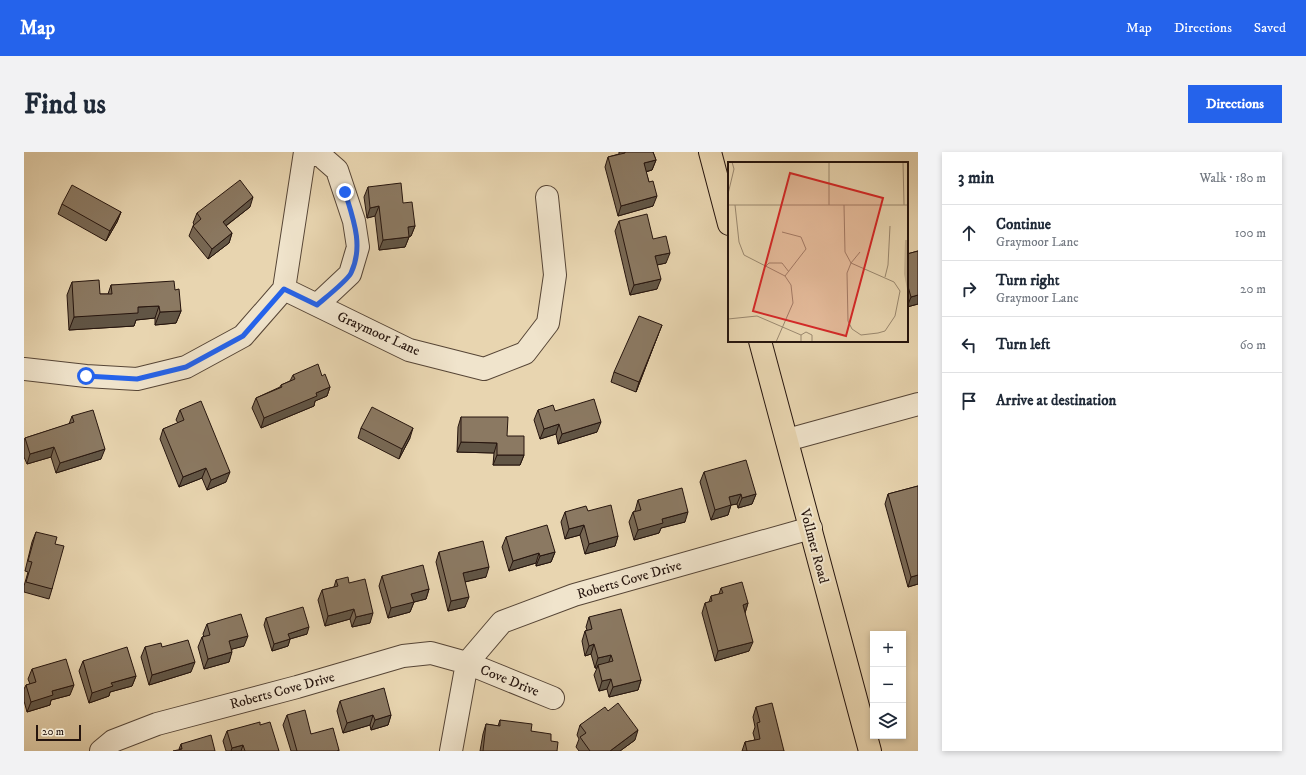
<!DOCTYPE html>
<html lang="en">
<head>
<meta charset="utf-8">
<style>
	:root { --surface:#fff; --page:#f2f2f3; --text:#1f2937; --muted:#747a83; --line:#e0e1e3; --accent:#2563eb }
	body { margin:0; font-family:"IM FELL DW Pica",serif; background:var(--page); color:var(--text) }
	.controls { position:absolute; right:12px; bottom:12px; display:grid; overflow:hidden; border-radius:0px; box-shadow:0 2px 6px #0003 }
	.controls button { width:36px; height:36px; display:grid; place-items:center; padding:0; border:0; border-bottom:1px solid var(--line); background:var(--surface); color:var(--text); font:20px sans-serif }
	.scale { position:absolute; left:12px; bottom:10px; width:45px; box-sizing:border-box; padding-left:4px; border:2px solid #26150e; border-top:0; font-size:11px; line-height:14px; white-space:nowrap; color:#26150e; -webkit-text-stroke:3px #f0e4cc; paint-order:stroke }
	.stop { position:absolute; width:12px; height:12px; margin:-9px; border:3px solid #2563eb; border-radius:50%; background:#fff }
	.stop.end { background:#2563eb; border-color:#fff; box-shadow:0 1px 4px #0008 }
	.list { margin:0; padding:0; list-style:none }
	h2 { display:flex; justify-content:space-between; align-items:center; height:52px; margin:0; padding:0 16px; font-size:17px }
	h2 small { font-size:13px; font-weight:400; color:var(--muted) }
	.list li { display:grid; grid-template-columns:26px 1fr auto; gap:12px; align-items:center; box-sizing:border-box; height:56px; padding:0 16px; border-top:1px solid var(--line) }
	.list b { display:block; font-size:15px; white-space:nowrap }
	.list p { margin:0; font-size:13px; white-space:nowrap; color:var(--muted) }
	.list em { font-size:13px; font-style:normal; color:var(--muted) }
	.icon { flex:none; width:22px; height:22px; fill:none; stroke:currentColor; stroke-width:2; stroke-linecap:round; stroke-linejoin:round }
	.map { position:relative; flex:none; width:894px; height:599px; overflow:hidden; border-radius:0px }
	header { display:flex; align-items:center; gap:24px; box-sizing:border-box; height:56px; padding:0 20px; background:var(--accent); color:#fff }
	header strong { font-size:19px }
	nav { display:flex; gap:22px; margin-inline-start:auto; font-size:14px }
	.intro { display:flex; align-items:center; justify-content:space-between; box-sizing:border-box; height:96px; padding:0 24px }
	h1 { margin:0; font-size:28px }
	.button { padding:10px 18px; border-radius:0px; background:var(--accent); color:#fff; font-size:14px; font-weight:700 }
	main { display:flex; gap:24px; padding:0 24px }
	aside { flex:1; background:var(--surface); border-radius:0px; box-shadow:0 2px 6px #0003 }
	.map>svg:first-child { display:block }
</style>
</head>
<body>
<header>
<strong>Map</strong>
<nav><a>Map</a><a>Directions</a><a>Saved</a></nav>
</header>
<div class="intro"><h1>Find us</h1><a class="button">Directions</a></div>
<main>
<div class="map">
<svg width="894" height="599" viewBox="0 0 894 599">
	<rect width="100%" height="100%" fill="#e8d5b0"/>
	<filter id="stains"><feTurbulence type="fractalNoise" baseFrequency=".005" numOctaves="4"/><feColorMatrix values="0 0 0 0 .2 0 0 0 0 .09 0 0 0 0 .02 0 0 0 .5 -.17"/></filter>
	<radialGradient id="worn" r=".72"><stop offset=".6" stop-color="#630" stop-opacity="0"/><stop offset="1" stop-color="#630" stop-opacity=".3"/></radialGradient>
	<g fill="none" stroke-linecap="round" stroke-linejoin="round">
		<!-- minor casing -->
		<g stroke="#564536" stroke-width="24">
			<path id="minor" d="M281 0 297 4 313 18 330 69 334 95 326 122 293 153
				M260 137 281 0
				M0 217 62 224 113 227 162 215 219 184 260 137 385 198 460 217 501 201 524 171 531 123 523 45
				M763 288 894 252
				M77 599 89 589 133 572 273 535 379 504 407 501 443 511 529 546
				M427 599 443 511 478 470 550 443 787 376"/>
		</g>
		<!-- major casing -->
		<g stroke="#26150e" stroke-width="24">
			<path id="major" d="M686 0 705 72
				M736 189 846 599"/>
		</g>
		<!-- minor -->
		<use href="#minor" stroke="#f0e4cc" stroke-width="22"/>
		<!-- major -->
		<use href="#major" stroke="#e8d5b0" stroke-width="22"/>
	</g>
	<!-- wall -->
	<path fill="#786854" stroke="#26150e" d="M595 0H629L632 8 628 18 622 20 625 30 629 54 594 64 581 15 584 5 595 2Z
		M344 35 379 51 391 74 387 84 385 85 381 95 355 98 351 64 343 66 340 45Z
		M38 52 97 60 93 70 82 89 34 62Z
		M226 55 202 74 208 81 205 91 184 107 165 84 169 74 170 72 169 71 173 61Z
		M595 69 629 87 642 111 633 113V137L606 143 591 79Z
		M894 99V152L883 155V102Z
		M48 130 76 142H84L87 133 151 138 157 159 152 171 131 173V166L112 168 110 174 45 178 43 143Z
		M634 183 612 240 587 230 590 220Z
		M269 223 298 224 306 235 303 244 291 249 290 254 237 276 228 256 232 246 256 235 257 233 266 229Z
		M156 258 202 330 183 338 178 326 155 335 136 287 139 277 154 271 152 268Z
		M514 258 531 259 573 280 534 292 532 282 516 287 510 268Z
		M48 264 77 307 32 321 27 305 3 312 0 305V288L1 286 45 272Z
		M437 265 483 284 500 303 496 313H469L470 301 433 300 434 275Z
		M337 276 386 286 375 307 334 286Z
		M680 320 732 342 728 352 714 356 713 352 707 353 704 363 687 368 676 330Z
		M894 334V432L884 435 861 352 864 342Z
		M614 348 661 370 637 376 635 381 610 388 605 370 609 360 611 359Z
		M564 359 594 384 591 394 561 402 556 383 541 387 537 370 541 360Z
		M12 380 31 392 28 437 25 447 0 440V434L4 420 1 419 8 390Z
		M482 385 531 400 527 410 512 414V411L485 419 478 395Z
		M415 400 462 425 441 430V455L424 459 412 410Z
		M358 424 405 437 402 447 390 450 386 460 364 466 355 434Z
		M312 428 325 431 346 471 328 475 326 467 301 474 294 448 298 438 310 435Z
		M697 436 724 451 721 461 725 499 691 509 678 461 681 451 685 450 687 444 695 442Z
		M565 465 617 528 614 538 585 545 583 537 575 539 570 523 573 516H571L567 502 561 504 558 489 561 479 563 478 562 475Z
		M242 466 283 482 266 487 264 494 248 499 240 473Z
		M183 472 220 494 208 497 205 510 180 517 174 495 178 485H180L179 482Z
		M121 495H138L167 520 125 533 117 505Z
		M59 509 112 524 108 534 86 540 85 544 65 551 55 519Z
		M8 517 46 543 27 548 26 553 3 560 0 549V537L2 533 6 532 4 527Z
		M316 549 367 563 364 573 347 578 346 573 319 581 313 559Z
		M732 555 760 599H718L721 590 731 588 729 581 731 575 729 565Z
		M584 559 611 588 596 599H555L552 595 555 587 553 583 556 573Z
		M263 563 287 582 315 598V599H267L259 573Z
		M476 568 507 579 527 589 533 599H456L459 582 462 572 474 574Z
		M236 573 255 599H202L199 589 203 579Z
		M157 592 191 599 155 597Z"/>
	<!-- shaded-wall -->
	<path fill="#615545" stroke="#26150e" d="M632 8 628 18 616 21 620 11Z
		M633 44 629 54 594 64 597 54Z
		M229 45 226 55 195 79 199 70Z
		M355 54 351 64 343 66 346 56Z
		M97 60 93 70 82 89 86 79Z
		M391 74 387 84 380 85 384 75Z
		M208 81 205 91 184 107 188 97Z
		M385 85 381 95 355 98 359 88Z
		M646 101 642 111 628 114 631 104Z
		M637 127 633 137 606 143 610 133Z
		M894 143V152L883 155 887 145Z
		M135 154 131 166 112 168 110 174 45 178 50 165 114 155Z
		M157 159 152 171 131 173 136 160Z
		M638 173 634 183 612 240 615 230Z
		M306 235 303 244 291 249 290 254 237 276 240 266 292 241Z
		M577 270 573 280 534 292 538 282Z
		M535 272 532 282 516 287 520 277Z
		M389 276 386 286 375 307 378 297Z
		M437 290 473 291 470 301 433 300Z
		M30 295 27 305 3 312 6 302Z
		M81 297 77 307 32 321 36 311Z
		M473 303H500L496 313H469Z
		M182 316 178 326 155 335 159 325Z
		M206 320 202 330 183 338 187 328Z
		M717 342 713 352 707 353 704 363 687 368 691 358 705 345Z
		M732 342 728 352 714 356 718 346Z
		M664 360 661 370 637 376 635 381 610 388 614 378 638 367Z
		M560 373 556 383 541 387 545 377Z
		M594 384 591 394 561 402 565 392Z
		M531 400 527 410 512 414 516 404Z
		M515 401 512 411 485 419 489 409Z
		M465 415 462 425 436 431 439 421Z
		M894 423V432L884 435 887 425Z
		M405 437 402 447 390 450 386 460 364 466 367 456 387 442Z
		M445 445 441 455 424 459 427 449Z
		M724 451 721 461 719 453Z
		M330 457 326 467 301 474 304 464Z
		M349 461 346 471 328 475 332 465Z
		M285 475 283 482 262 488 264 482Z
		M224 484 220 494 201 499 205 489Z
		M266 487 264 494 248 499 250 492Z
		M729 490 725 499 691 509 694 499Z
		M570 492 567 502 561 504 565 494Z
		M208 500 205 510 180 517 184 507Z
		M587 503 584 513H574L573 516H571L574 506Z
		M171 510 167 520 125 533 128 523Z
		M112 524 108 534 86 540 85 544 65 551 68 541 87 531Z
		M587 527 583 537 575 539 578 529Z
		M617 528 614 538 585 545 589 535Z
		M50 533 46 543 27 548 26 553 3 560 7 550 28 539Z
		M349 563 346 573 319 581 323 571Z
		M367 563 364 573 347 578 351 568Z
		M614 578 611 588 596 599H586Z
		M219 593 217 599H207L208 596Z"/>
	<!-- building -->
	<path fill="#8b7962" stroke="#26150e" d="M601 0H629L632 8 620 11 625 30 629 29 633 44 597 54 584 5 601 1Z
		M216 28 229 45 199 70 208 81 188 97 169 74 177 67 173 61Z
		M377 31 379 51 388 50 391 74 384 75 385 85 359 88 355 54 346 56 344 35Z
		M48 33 97 60 86 79 38 52Z
		M623 62 629 87 642 84 646 101 631 104 637 127 610 133 595 69Z
		M894 99V143L887 145 883 131V102Z
		M75 128 76 142H88L87 133 150 129 151 138 155 137 157 159 136 160 135 154 114 155V161L50 165 48 130Z
		M615 164 638 173 615 230 590 220Z
		M294 212 298 224 301 222 306 235 292 241 293 244 240 266 232 246 258 235 257 233 271 227 269 223Z
		M570 247 577 270 538 282 535 272 520 277 514 258 529 253 531 259Z
		M177 249 206 320 187 328 182 316 159 325 139 277 160 268 156 258Z
		M348 255 389 276 378 297 337 276Z
		M69 258 81 297 36 311 30 295 6 302 1 286 50 270 48 264Z
		M437 265H484L483 284H500V303H473V291L437 290Z
		M722 308 732 342 718 346 717 342 705 345 707 353 691 358 680 320Z
		M894 334V423L887 425 864 342Z
		M658 336 664 360 638 367 639 371 614 378 609 360 617 358 614 348Z
		M587 353 594 384 565 392 560 373 545 377 541 360 562 354 564 359Z
		M523 373 531 400 516 404 515 401 489 409 482 385Z
		M12 380 33 385 31 392 40 394 28 437 2 430 8 410 4 409Z
		M459 389 465 415 439 421 445 445 427 449 415 400Z
		M399 413 405 437 387 442 390 450 367 456 358 424Z
		M324 425 325 431 341 427 349 461 332 465 330 457 304 464 298 438 314 434 312 428Z
		M718 430 724 451 719 453 729 490 694 499 681 451 688 449 687 444 699 441 697 436Z
		M279 455 285 475 264 482 266 487 250 492 242 466Z
		M597 457 617 528 589 535 587 527 578 529 574 513 589 509 587 503 574 506 570 492 565 494 561 479 568 477 565 465Z
		M217 462 224 484 205 489 208 500 184 507 178 485 186 483 183 472Z
		M164 488 171 510 128 523 121 495 137 491 138 495Z
		M103 495 112 524 87 531 89 534 68 541 59 509Z
		M42 507 50 533 28 539 29 543 7 550 2 533 12 530 8 517Z
		M360 536 367 563 351 568 349 563 323 571 316 549Z
		M594 551 614 578 586 599H566L556 585 562 581 556 573 581 555 584 559Z
		M748 551 760 599H723L721 590 736 587 733 571 736 570 732 555Z
		M281 558 287 582 309 576 315 598 313 599H273L263 563Z
		M476 568 508 572 507 579 527 582V589L534 590 533 599H459L462 572 476 574Z
		M236 570V573L246 570 255 599H221L219 593 208 596 203 579Z
		M187 583 191 599H149L158 597 157 592Z"/>
	<g fill="none" stroke-linecap="round" stroke-linejoin="round">
		<!-- route -->
		<path stroke="#2563eb" stroke-width="5" d="M62 224 113 227 162 215 219 184 260 137 293 153C301 146 323 129 327 121 340 94 329 66 321 40"/>
	</g>
	<g text-anchor="middle" stroke-width="4" stroke-linejoin="round" paint-order="stroke">
		<!-- street labels -->
		<g font-size="14" fill="#26150e" stroke="#f0e4cc">
			<text transform="translate(355 181) rotate(24)" y="5">Graymoor Lane</text>
			<text transform="translate(791 394) rotate(75)" y="5">Vollmer Road</text>
			<text transform="translate(605 427) rotate(-16)" y="5">Roberts Cove Drive</text>
			<text transform="translate(486 528) rotate(22)" y="5">Cove Drive</text>
			<text transform="translate(258 538) rotate(-15)" y="5">Roberts Cove Drive</text>
		</g>
	</g>
	<!-- overview -->
	<g transform="translate(704 10)">
		<rect width="180" height="180" fill="#e8d5b0"/>
		<path d="M177 78H180V132L176 112Z" fill="#c7b494"/>
		<path fill="none" stroke="#9a886f" stroke-width="1" d="M101 0V43M175 0 176 43M0 32 6 7 4 0M0 43H180M7 43 11 80 16 93 57 114M116 43 117 90 123 101 119 111 120 159 124 167 133 173 150 171 157 169 167 154 172 129 166 120 123 101 132 90M37 105 41 101H54L61 110M157 115 160 103 162 64M0 157 29 154 73 173M48 180 65 141 63 123 57 114 78 87 73 75 54 70M73 180V173L78 170 84 173V180"/>
		<path fill="#d62828" fill-opacity="0.15" stroke="#d62828" stroke-width="2" d="M62 11 155 36 118 174 25 149Z"/>
		<rect width="180" height="180" fill="none" stroke="#26150e" stroke-width="2"/>
	</g>
	<rect width="100%" height="100%" filter="url(#stains)"/>
	<rect width="100%" height="100%" fill="url(#worn)"/>
</svg>
<div class="controls">
<button>+</button>
<button>−</button>
<button><svg class="icon" aria-label="layers" viewBox="0 0 24 24"><path d="M12 4l9 5-9 5-9-5zM3 14l9 5 9-5"/></svg></button>
</div>
<div class="scale">20 m</div>
<div class="stop" style="left:62px;top:224px"></div>
<div class="stop end" style="left:321px;top:40px"></div>
</div>
<aside>
<h2>3 min<small>Walk · 180 m</small></h2>
<ul class="list">
<li><svg class="icon" aria-label="ahead" viewBox="0 0 24 24"><path d="M12 20V5M6 11l6-6 6 6"/></svg><div><b>Continue</b><p>Graymoor Lane</p></div><em>100 m</em></li>
<li><svg class="icon" aria-label="right" viewBox="0 0 24 24"><path d="M7 20v-9h11M14 6l5 5-5 5"/></svg><div><b>Turn right</b><p>Graymoor Lane</p></div><em>20 m</em></li>
<li><svg class="icon" aria-label="left" viewBox="0 0 24 24"><path d="M17 20v-9H6M10 6l-5 5 5 5"/></svg><div><b>Turn left</b></div><em>60 m</em></li>
<li><svg class="icon" aria-label="arrive" viewBox="0 0 24 24"><path d="M6 21V4h12l-3 4 3 4H6"/></svg><div><b>Arrive at destination</b></div></li>
</ul>
</aside>
</main>
</body>
</html>
